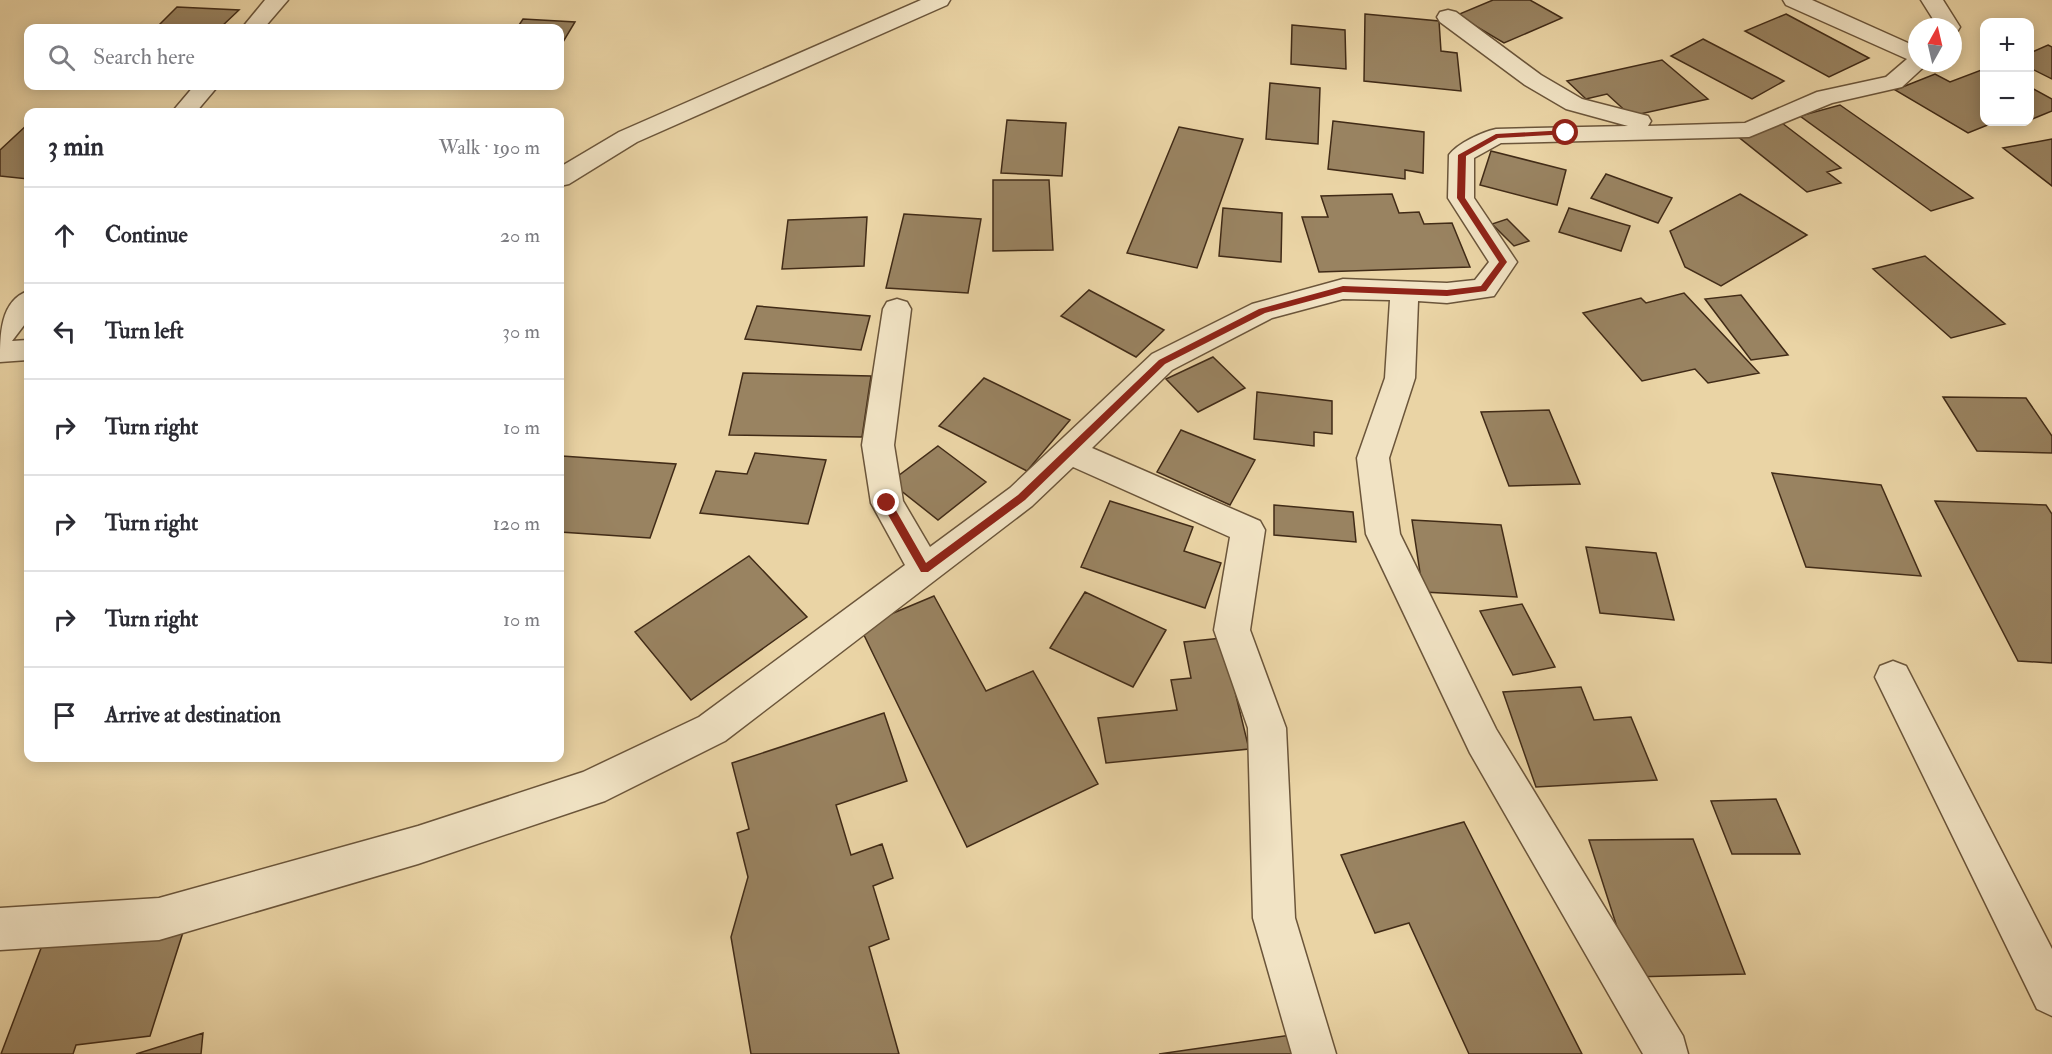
<!DOCTYPE html>
<html lang="en">
<head>
<meta charset="utf-8">
<style>
	:root { --surface:#fff; --page:#f2f2f3; --text:#2b2b33; --muted:#7c7c81; --line:#e1e1e2 }
	body { margin:0; font-family:"IM FELL Double Pica",serif; background:var(--page); color:var(--text) }
	.controls { position:absolute; right:18px; top:18px; display:grid; overflow:hidden; border-radius:12px; box-shadow:0 3px 15px #0003 }
	.controls button { width:54px; height:54px; display:grid; place-items:center; padding:0; border:0; border-bottom:2px solid var(--line); background:var(--surface); color:var(--text); font:30px sans-serif }
	.compass { position:absolute; left:1908px; top:18px; width:54px; height:54px; border-radius:50%; background:var(--surface); box-shadow:0 3px 15px #0003; rotate:8deg }
	.stop { position:absolute; width:18px; height:18px; margin:-14px; border:4px solid #8f2418; border-radius:50%; background:#fff }
	.stop.end { background:#8f2418; border-color:#fff; box-shadow:0 2px 6px #0008 }
	.list { margin:0; padding:0; list-style:none }
	h2 { display:flex; justify-content:space-between; align-items:center; height:78px; margin:0; padding:0 24px; font-size:26px }
	h2 small { font-size:20px; font-weight:400; color:var(--muted) }
	.list li { display:grid; grid-template-columns:39px 1fr auto; gap:18px; align-items:center; box-sizing:border-box; height:96px; padding:0 24px; border-top:2px solid var(--line) }
	.list b { display:block; font-size:22px; white-space:nowrap }
	.list em { font-size:20px; font-style:normal; color:var(--muted) }
	.icon { flex:none; width:33px; height:33px; fill:none; stroke:currentColor; stroke-width:2; stroke-linecap:round; stroke-linejoin:round }
	.map { position:relative; flex:none; width:2052px; height:1054px; overflow:hidden }
	.search { position:absolute; background:var(--surface); box-shadow:0 3px 15px #0003; left:24px; top:24px; width:540px; height:66px; display:flex; align-items:center; gap:15px; box-sizing:border-box; padding:0 21px; border-radius:12px; color:var(--muted); font-size:22px }
	.panel { position:absolute; background:var(--surface); box-shadow:0 3px 15px #0003; left:24px; top:108px; width:540px; height:654px; border-radius:12px }
	.map>svg:first-child { display:block }
</style>
</head>
<body>
<div class="map">
<svg width="2052" height="1054" viewBox="0 0 2052 1054">
	<rect width="100%" height="100%" fill="#ead4a5"/>
	<filter id="stains"><feTurbulence type="fractalNoise" baseFrequency=".00333" numOctaves="4"/><feColorMatrix values="0 0 0 0 .2 0 0 0 0 .09 0 0 0 0 .02 0 0 0 .5 -.17"/></filter>
	<radialGradient id="worn" r=".72"><stop offset=".6" stop-color="#630" stop-opacity="0"/><stop offset="1" stop-color="#630" stop-opacity=".3"/></radialGradient>
	<!-- building -->
	<path fill="#998361" stroke="#412b17" stroke-width="1.5" d="M1493 0H1530L1562 18 1504 43 1457 15Z
		M177 7 239 10 220 28H156Z
		M1365 14 1439 21 1441 51 1457 53 1461 91 1364 81Z
		M1786 14 1869 58 1829 77 1745 31Z
		M523 19 575 22 560 47V28H517Z
		M1292 25 1345 30 1346 69 1291 64Z
		M1703 39 1784 81 1752 99 1671 56Z
		M2048 45 2052 47V79L2030 68V53Z
		M1662 60 1708 99 1631 116 1607 94 1586 99 1567 81Z
		M1984 69V122H1995L1968 133 1895 90 1935 74 1950 82Z
		M1270 83 1320 88 1318 144 1266 139Z
		M2030 87 2052 99V111L2030 120Z
		M1840 105 1973 198 1931 211 1800 116Z
		M1007 120 1066 123 1062 176 1001 173Z
		M1333 121 1424 132 1423 173 1405 170V179L1328 169Z
		M1782 123 1841 168 1827 172 1841 183 1807 192 1736 135Z
		M28 124V179L0 176V150Z
		M1179 127 1243 139 1197 268 1127 253Z
		M2052 139V186L2003 148Z
		M1491 151 1566 170 1557 205 1480 185Z
		M1606 174 1672 198 1658 223 1591 198Z
		M993 180H1049L1053 250 993 251Z
		M1392 194 1399 213 1419 212 1424 224 1452 223 1470 267 1319 272 1302 217H1328L1321 196Z
		M1740 194 1807 235 1721 286 1685 267 1670 231Z
		M1223 208 1282 213 1281 262 1219 256Z
		M1569 208 1630 226 1621 251 1559 232Z
		M904 214 981 219 968 293 886 288Z
		M867 217 864 266 782 269 788 220Z
		M1507 219 1529 241 1514 246 1492 224Z
		M1925 256 2005 324 1951 338 1873 269Z
		M1089 290 1164 330 1136 357 1061 316Z
		M1684 293 1759 373 1708 383 1695 369 1642 381 1583 313 1641 298 1646 303Z
		M1741 295 1788 355 1751 360 1705 299Z
		M757 306 870 316 861 350 745 339Z
		M1213 357 1245 388 1198 412 1166 379Z
		M743 373 871 376 862 437 729 435Z
		M984 378 1070 420 1027 471 939 426Z
		M1257 392 1332 401V434L1314 432V446L1254 439Z
		M1943 397 2026 398 2052 436V453L1977 451Z
		M1549 410 1580 484 1509 486 1481 412Z
		M1181 430 1255 460 1230 505 1157 472Z
		M938 446 986 482 938 520 890 482Z
		M755 453 826 460 808 524 700 513 716 471 747 474Z
		M562 456 676 464 650 538 560 532V462Z
		M1772 473 1881 485 1921 576 1806 567Z
		M1110 501 1193 527 1184 551 1221 563 1205 608 1081 567Z
		M1935 501 2046 505 2052 514V663L2018 661Z
		M1274 505 1353 512 1356 542 1274 535Z
		M1412 520 1501 525 1517 597 1423 592Z
		M1586 547 1656 553 1674 620 1600 613Z
		M749 556 807 617 691 700 635 632Z
		M1085 592 1166 630 1133 687 1050 648Z
		M934 596 986 691 1033 671 1098 784 967 847 860 627Z
		M1522 604 1555 667 1513 675 1480 611Z
		M1222 638 1249 749 1106 763 1098 718 1177 710 1171 680 1191 678 1184 642Z
		M1581 687 1594 720 1631 717 1657 780 1536 787 1503 692Z
		M884 713 907 781 836 805 851 855 882 844 893 878 873 886 889 939 869 947 899 1054H751L731 937 748 877 737 833 749 829 732 763Z
		M1776 799 1800 854H1732L1711 801Z
		M1464 822 1582 1054H1469L1409 923 1375 933 1341 855Z
		M1693 839 1745 974 1633 977 1589 840Z
		M185 926 150 1036 76 1045 73 1054H1L43 943Z
		M203 1033 201 1054H136Z
		M1291 1035 1296 1054H1159Z"/>
	<g fill="none" stroke-linecap="round" stroke-linejoin="round">
		<!-- minor casing -->
		<g stroke="#6b553a" stroke-width="3">
			<path id="minor" d="M265 0H288L264 28H242Z
				M921 0H950L947 5 637 142 569 184 560 186V167L619 132Z
				M1783 0H1812L1917 47V63H1928L1902 87 1832 103 1749 137 1501 143 1474 158V198L1517 262 1494 296 1447 303 1418 301 1415 378 1389 458 1400 534 1496 729 1683 1036 1688 1054H1643L1470 753 1366 534 1357 458 1385 378 1390 300 1343 299 1272 318 1172 370 1092 448 1260 521 1265 530 1250 630 1286 728 1295 918 1336 1054H1292L1253 918 1248 728 1214 630 1230 537 1073 467 1032 506 725 741 605 801 418 864 159 940 0 950V908L159 898 418 826 583 772 699 717 905 565 871 503 862 445 883 309 887 302 897 299 907 302 911 309 894 445 903 501 930 547 1010 488 1152 354 1252 304 1343 279 1447 283 1475 280 1489 262 1448 198 1449 155C1458 143 1482 132 1496 129L1628 126 1566 109 1525 85 1440 22 1437 17 1440 12 1448 10 1456 12 1541 75 1582 99 1648 116 1651 121 1648 126 1745 123 1817 92 1886 77 1907 59 1786 5Z
				M1921 0H1943L1960 27 1957 32 1953 33V27H1938Z
				M194 86H218L196 112H172Z
				M28 291V320L12 341 28 340V360L0 362C0 335 0 301 28 291Z
				M1893 661 1906 666 2052 949V1016L2037 1009 1875 677 1880 666Z"/>
		</g>
		<!-- minor -->
		<use href="#minor" fill="#f1e3c4" fill-rule="evenodd"/>
	</g>
	<!-- route -->
	<path fill="#8f2418" d="M1566 130 1569 134 1498 138 1466 156 1465 198 1507 262 1486 291 1447 296 1343 292 1265 313 1165 364 1025 500 928 572H921L883 506V500H890L926 563 1018 495 1159 360 1259 309 1343 286 1447 290 1481 286 1499 262 1457 198 1458 155 1496 134Z"/>
	<rect width="100%" height="100%" filter="url(#stains)"/>
	<rect width="100%" height="100%" fill="url(#worn)"/>
</svg>
<div class="controls">
<button>+</button>
<button>−</button>
</div>
<svg class="compass" viewBox="-18 -18 36 36"><path d="M0-13l5 13h-10z" fill="#e53935"/><path d="M0 13l5-13h-10z" fill="#7c7c81"/></svg>
<div class="stop" style="left:1566px;top:133px"></div>
<div class="stop end" style="left:887px;top:503px"></div>
<div class="search"><svg class="icon" aria-label="search" viewBox="0 0 24 24"><circle cx="10" cy="10" r="6"/><path d="M15 15l6 6"/></svg>Search here</div>
<section class="panel">
<h2>3 min<small>Walk · 190 m</small></h2>
<ul class="list">
<li><svg class="icon" aria-label="ahead" viewBox="0 0 24 24"><path d="M12 20V5M6 11l6-6 6 6"/></svg><div><b>Continue</b></div><em>20 m</em></li>
<li><svg class="icon" aria-label="left" viewBox="0 0 24 24"><path d="M17 20v-9H6M10 6l-5 5 5 5"/></svg><div><b>Turn left</b></div><em>30 m</em></li>
<li><svg class="icon" aria-label="right" viewBox="0 0 24 24"><path d="M7 20v-9h11M14 6l5 5-5 5"/></svg><div><b>Turn right</b></div><em>10 m</em></li>
<li><svg class="icon" aria-label="right" viewBox="0 0 24 24"><path d="M7 20v-9h11M14 6l5 5-5 5"/></svg><div><b>Turn right</b></div><em>120 m</em></li>
<li><svg class="icon" aria-label="right" viewBox="0 0 24 24"><path d="M7 20v-9h11M14 6l5 5-5 5"/></svg><div><b>Turn right</b></div><em>10 m</em></li>
<li><svg class="icon" aria-label="arrive" viewBox="0 0 24 24"><path d="M6 21V4h12l-3 4 3 4H6"/></svg><div><b>Arrive at destination</b></div></li>
</ul>
</section>
</div>
</body>
</html>
